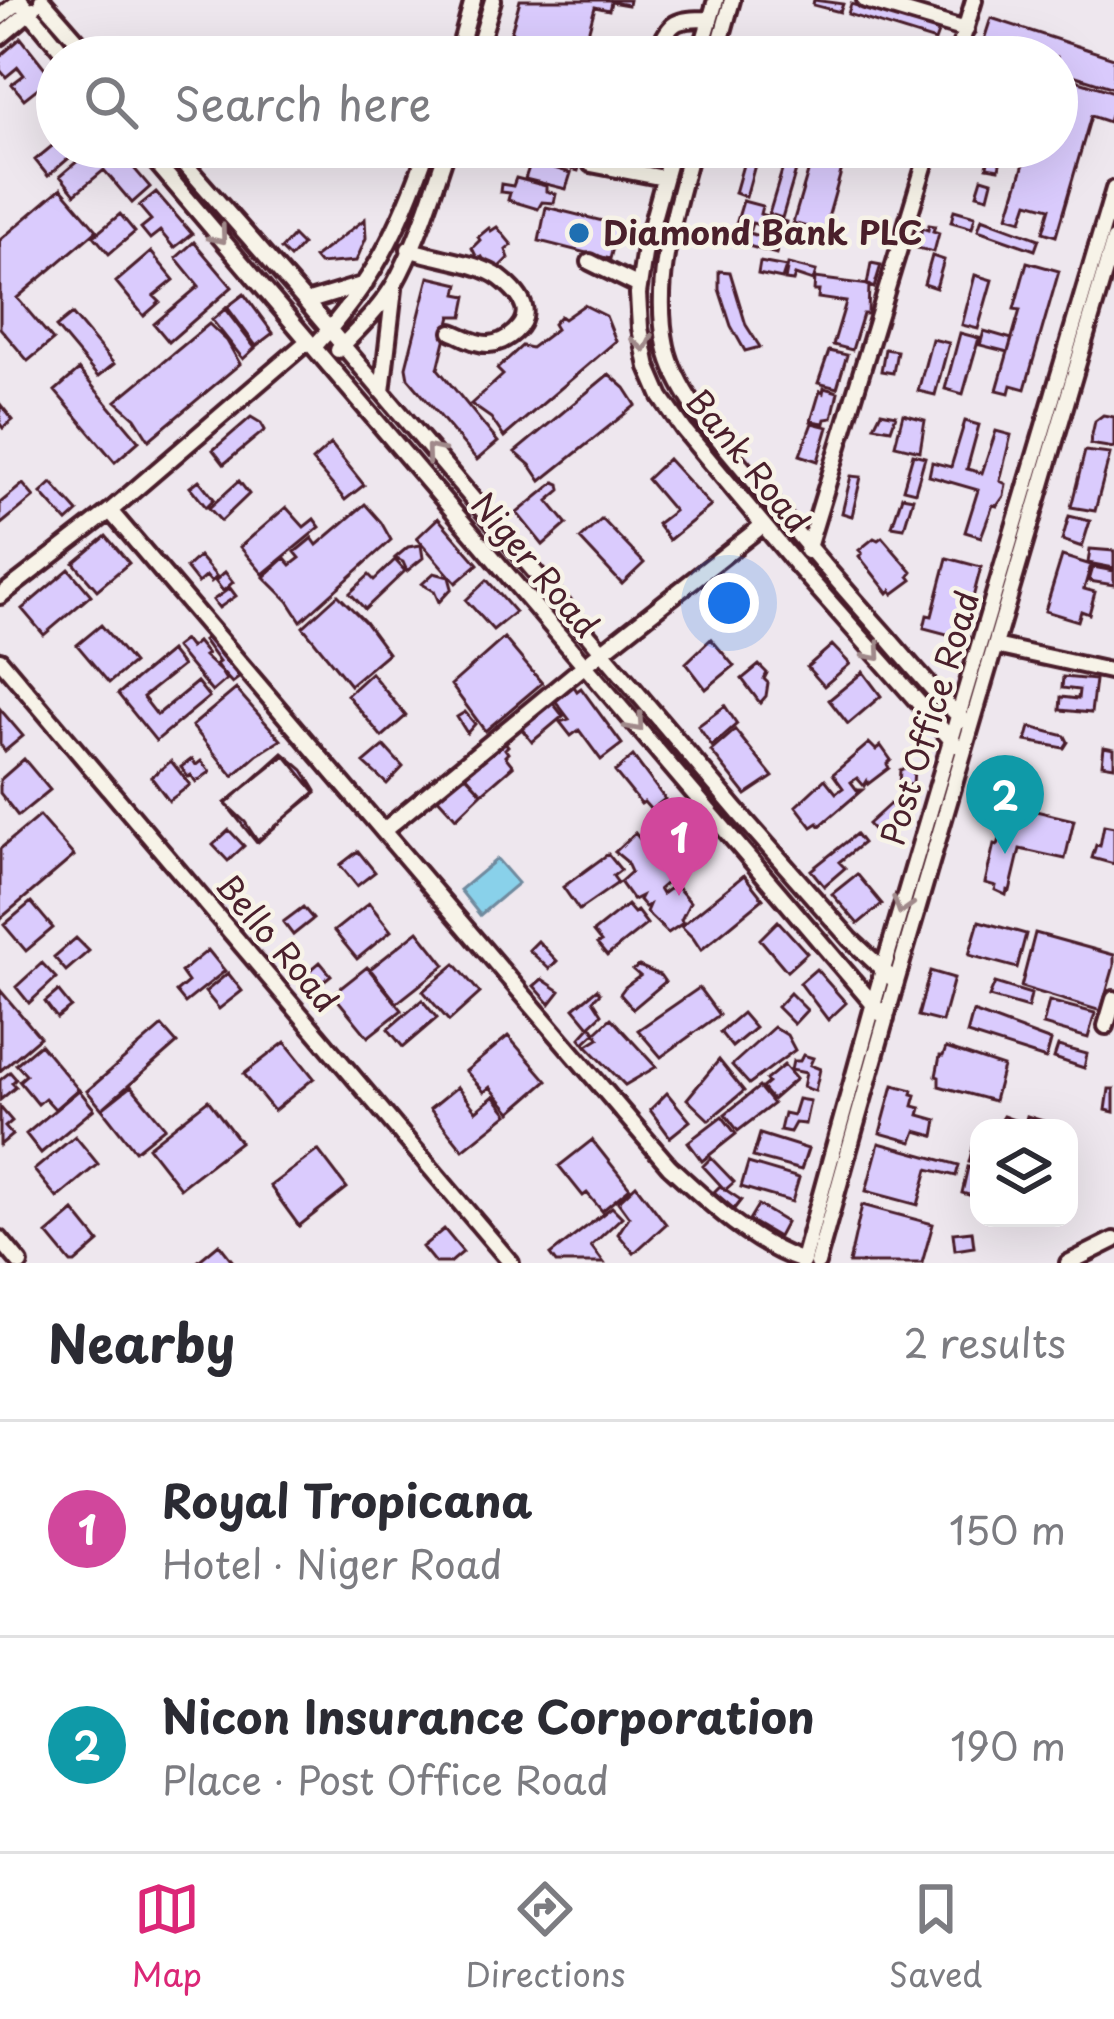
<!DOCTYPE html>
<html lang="en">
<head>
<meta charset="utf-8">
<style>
	:root { --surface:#fff; --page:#f2f2f3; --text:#2b2b33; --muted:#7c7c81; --line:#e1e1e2; --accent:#db2777 }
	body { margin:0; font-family:"Playpen Sans",sans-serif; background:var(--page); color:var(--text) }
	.controls { position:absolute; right:36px; bottom:36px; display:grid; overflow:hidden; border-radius:24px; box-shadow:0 12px 48px #0002 }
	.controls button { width:108px; height:108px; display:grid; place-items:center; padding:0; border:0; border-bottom:3px solid var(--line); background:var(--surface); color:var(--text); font:60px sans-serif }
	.you { position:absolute; left:729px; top:603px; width:42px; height:42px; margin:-30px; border:9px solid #fff; border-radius:50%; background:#1a73e8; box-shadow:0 0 0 18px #1a73e833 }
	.badge { display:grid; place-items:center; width:78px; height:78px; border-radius:50%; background:var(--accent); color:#fff; font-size:39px; font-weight:700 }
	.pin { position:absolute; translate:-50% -99px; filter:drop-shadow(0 3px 6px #0008) }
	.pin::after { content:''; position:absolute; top:63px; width:42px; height:36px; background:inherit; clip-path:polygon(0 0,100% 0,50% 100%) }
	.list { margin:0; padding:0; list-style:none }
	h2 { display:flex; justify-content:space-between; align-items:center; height:156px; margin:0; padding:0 48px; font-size:51px }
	h2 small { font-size:39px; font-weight:400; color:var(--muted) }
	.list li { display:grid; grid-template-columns:78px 1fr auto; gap:36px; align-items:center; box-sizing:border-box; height:216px; padding:0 48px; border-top:3px solid var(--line) }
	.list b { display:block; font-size:45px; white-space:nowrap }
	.list p { margin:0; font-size:39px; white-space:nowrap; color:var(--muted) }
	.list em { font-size:39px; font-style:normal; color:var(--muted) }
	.icon { flex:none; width:66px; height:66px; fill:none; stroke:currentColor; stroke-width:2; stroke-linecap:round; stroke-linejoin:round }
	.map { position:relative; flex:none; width:1114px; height:1263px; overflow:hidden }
	.search { position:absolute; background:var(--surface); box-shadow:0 12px 48px #0002; left:36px; right:36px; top:36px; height:132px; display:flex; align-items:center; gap:30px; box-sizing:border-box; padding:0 42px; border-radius:66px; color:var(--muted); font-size:45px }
	.sheet { height:588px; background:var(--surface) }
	nav { display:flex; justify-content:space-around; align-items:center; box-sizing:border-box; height:168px; border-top:3px solid var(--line); background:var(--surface); font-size:33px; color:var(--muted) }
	nav a { display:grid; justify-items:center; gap:6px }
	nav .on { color:var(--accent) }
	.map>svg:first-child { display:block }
</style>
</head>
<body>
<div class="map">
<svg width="1114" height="1263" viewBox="0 0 1114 1263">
	<rect width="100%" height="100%" fill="#eee7ee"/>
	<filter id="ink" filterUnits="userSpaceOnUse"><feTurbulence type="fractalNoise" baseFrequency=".00833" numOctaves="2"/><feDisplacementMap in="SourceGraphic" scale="24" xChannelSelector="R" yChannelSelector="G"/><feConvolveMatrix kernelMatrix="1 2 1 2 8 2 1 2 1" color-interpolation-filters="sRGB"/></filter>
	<g filter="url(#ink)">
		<!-- water -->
		<path fill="#89d1ea" stroke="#708a9e" stroke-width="3" d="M497 859 518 883 480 915 460 890Z"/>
		<!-- building -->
		<path fill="#dacbfd" stroke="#4a1f2b" stroke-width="3" fill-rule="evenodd" d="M520 0H629L628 5 611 2 609 10 595 7 584 48 578 46 576 51 511 32Z
			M814 0 843 4 840 12 813 5Z
			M851 4 939 30 935 41 848 14Z
			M991 18 1114 58V88L1057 70V57H1018L982 46Z
			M21 38 52 77 24 99 12 84 24 75 18 67 6 77 0 70V56Z
			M1057 74 1114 92V105L1109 122 1091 116 1056 236 1043 232 1050 208 1028 202 1022 220 1008 216 1029 147H1057Z
			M57 142V147H82L48 176 35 160Z
			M94 147H116L150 187 132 203 104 170 75 194 60 176Z
			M534 147H598L605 149 601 163 582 156 578 171 530 157Z
			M748 147H760L746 197 735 193Z
			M789 147 802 150 782 218 769 214Z
			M990 147H1003L999 169 987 167Z
			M854 150 873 157 868 169 849 161Z
			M813 155 843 165 824 232 793 223Z
			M531 161 571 173 566 189 525 179Z
			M516 178 546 186V191L556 194 554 203 542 202 538 209 508 200 510 193 500 192 501 184 513 186Z
			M982 178 992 181 988 197 977 194Z
			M61 188 97 230 17 298 53 340 28 361 0 328V240Z
			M156 192 192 234 174 248 160 231 150 239 141 228 151 220 139 206Z
			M743 201 762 206 760 214 786 222 776 254 731 241ZM752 223 774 229 771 240 749 233Z
			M546 207 619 225 610 259 539 241Z
			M954 210 975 216 972 228 951 222Z
			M120 214 135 232 109 254 94 236Z
			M982 218 1039 239 1035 250 978 230Z
			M365 219 366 238 356 261 319 264 314 258Z
			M929 225 935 226 933 231 939 233 934 252 917 248 922 228 928 230Z
			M497 227 512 245 506 250 509 258 497 270 492 263 487 265 482 257 478 260 472 248 480 240 478 237 489 228 491 231Z
			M293 236 302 245 290 258 281 249Z
			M194 242 232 287 169 342 154 324 199 286 176 258Z
			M151 252 174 280 154 296 160 302 144 316 116 282Z
			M932 256 944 260 936 288 924 284Z
			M760 262 786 267 782 279 758 274Z
			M1027 262 1059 271 1025 389 1011 385 1009 393 997 390 1020 310 1014 309Z
			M871 263 881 265 874 288 867 285Z
			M788 264 816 271 813 281 795 275 793 281 785 280Z
			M719 271 730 272 746 325 760 347 745 351 731 326 719 289Z
			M975 275 992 280 978 329 962 325Z
			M429 277 459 284 457 294 467 296 463 316H451L438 369 498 442 477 460 408 378 406 367Z
			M815 278 869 285 868 314H863L852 350 833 345 846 302 818 298 819 291H814Z
			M244 294 273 333 256 346 227 307Z
			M584 305 606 316 616 341 504 437 491 418 471 404 503 375 497 369 522 346 531 348 556 329 553 324 560 316 564 319Z
			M225 309 255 348 243 359 212 320Z
			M72 314 114 364 98 377 56 327Z
			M209 324 227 341 240 364 149 440 135 418 116 401Z
			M984 331 1012 339 1008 352 980 345Z
			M960 333 979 338 963 394 945 389Z
			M932 339 949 343 935 395 918 391Z
			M885 349 897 351 893 373 881 371Z
			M829 351 847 355 837 388 818 383Z
			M79 370 139 441 115 462 55 391Z
			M609 374 625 388 636 405 541 481 530 465 515 452Z
			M824 388 838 392 832 418 825 419 824 423 811 421 820 391 823 393Z
			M0 404 13 420 3 428 0 424Z
			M881 412 896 415 891 429 874 426Z
			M903 414 925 420 920 451 895 445Z
			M1103 415 1114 417V448L1090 444 1095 421Z
			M251 417 261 423 265 430 224 464 213 450Z
			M965 421 979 425 967 469 982 473 996 431 1011 435 1000 481 1006 484 1004 496 997 506 993 505 981 537 965 532 978 490 929 476 932 462 951 467Z
			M812 423 828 427 818 461 800 455Z
			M331 444 364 485 345 500 312 461Z
			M1085 451 1110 454 1095 511 1071 507Z
			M913 454 925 457 915 492 903 489Z
			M668 459 711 506 669 540 657 524 674 511 647 479Z
			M851 476 861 477 852 516 842 513Z
			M199 480 214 499 206 507 190 487Z
			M239 481 249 494 221 521 209 508Z
			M555 482 560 484 561 490 548 501 567 524 543 545 517 513Z
			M52 483 78 512 67 522 41 493Z
			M23 484 34 497 0 525V503Z
			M902 496 913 498 904 528 892 526Z
			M365 504 381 522 391 540 301 621 288 601 264 577 285 558 291 565 300 558 295 552 312 538 317 545Z
			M286 507 304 527 314 519 320 527 263 574 240 547Z
			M1069 516 1090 521 1082 547 1062 540Z
			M438 518 478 564 456 583 417 538Z
			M602 519 644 563 622 584 580 539Z
			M106 536 129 563 97 590 74 563Z
			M882 537 912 572 909 576 912 580 893 594 891 590 888 593 859 556 862 553 859 550 874 538 878 540Z
			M421 545 423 558 407 571 403 562 395 558 408 547Z
			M1090 549 1114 551V568L1088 563Z
			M199 556 217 577 211 582 206 576 198 583 186 568Z
			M1062 556 1091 565 1084 589 1095 592 1089 614 1081 611 1078 621 1045 611Z
			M947 558 981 567 965 628 961 627 958 637 924 628 927 615 932 616Z
			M395 560 405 571 365 609 350 593 369 575 374 580Z
			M1093 567 1114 571V585L1089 581Z
			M69 569 91 595 44 635 22 609Z
			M225 572 233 582 223 591 215 581Z
			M434 573 449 577 452 588 439 602 434 591 422 584Z
			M487 580 515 612 493 630 466 600Z
			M230 588 236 596 219 608 213 600Z
			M338 595 365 622 388 653 350 685 303 627Z
			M101 625 133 663 109 683 77 645Z
			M210 635 240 677 232 683 221 671 216 664 219 662 203 640Z
			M504 638 542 683 485 731 451 685Z
			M711 639 734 666 706 689 686 663Z
			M184 640 190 648 197 642 207 654 204 656 221 672 226 680 212 692 175 647Z
			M832 645 850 664 824 686 807 667Z
			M170 651 182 666 143 697 157 715 197 682 209 697 156 741 118 694Z
			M759 665 767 673 764 679 768 683 766 696 760 703 742 679Z
			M863 672 881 696 848 724 829 700Z
			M371 673 406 716 382 737 347 695Z
			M1063 677 1095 680 1091 713 1060 710 1061 697 1078 699 1079 690 1062 688Z
			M573 685 577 691 581 688 622 744 601 760 579 730 571 736 560 722 569 719 554 699Z
			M236 689 281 740 257 755 233 776 192 726Z
			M552 702 563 716 532 742 521 728Z
			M725 706 737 724 712 746 698 726Z
			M0 709 23 736 5 751 0 744Z
			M465 712 475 724 467 733 457 717Z
			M1030 727 1065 736 1068 742 1064 748 1026 741Z
			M735 730 773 777 746 795 711 751Z
			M504 741 508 746 505 749 508 753 505 756 513 766 482 793 465 774Z
			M869 743 876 750 881 746 891 760 887 764 889 768 868 784 867 781 864 786 857 778 851 782 857 790H862L820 826 818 823 812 827 796 806 825 779 836 793 843 788 833 774Z
			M384 746 403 767 387 784 364 763Z
			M1104 747 1114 749V766L1102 764Z
			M283 753 303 770 316 791 258 842 245 822 226 804Z
			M285 755 316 793 256 842 225 803Z
			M633 756 665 799 651 810 644 802 641 804 615 772Z
			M24 759 50 790 18 816 0 793V780Z
			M192 759 196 765 201 761 210 772 196 782 191 775 188 777 181 767Z
			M171 761 190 785 169 801 151 777Z
			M905 768H914L913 785 899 784 900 770Z
			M461 771 482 793 456 818 435 795Z
			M890 804 899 813 876 833 868 824Z
			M1015 806 1074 820 1065 859 1020 849 1010 891 1007 890 1006 895 995 890 996 886 985 883 994 844 998 845 1000 839 1007 841Z
			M39 816 74 856 0 919V849Z
			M1104 825 1114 827V864L1092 858 1096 845 1100 846Z
			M229 830 244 846 228 861 213 845Z
			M635 833 672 878 659 889 662 894 669 889H679L690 902 681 920 683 923 668 933 646 912 649 905 645 907 639 900 641 896 633 900 620 882 631 872 626 861 615 852Z
			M856 834 863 843 839 862 845 868 824 886 811 870Z
			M358 851 375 872 357 886 340 865Z
			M608 854 621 870 613 876 618 883 579 910 563 887Z
			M857 874 882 904 858 924 832 894Z
			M744 875 763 899 701 950 693 938 681 926Z
			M31 902 53 928 26 951 4 925Z
			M369 903 391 931 357 959 334 931Z
			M627 905 634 913 637 911 647 924 607 956 597 944 601 942 593 932Z
			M303 907 313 919 293 935 283 922Z
			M778 921 807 953 787 971 760 939Z
			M979 921 1026 934 1017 968 969 955Z
			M418 931 445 965 397 1003 370 969Z
			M1035 933 1114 955V966L1101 1011 1021 987Z
			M76 938 89 951 66 971 54 957Z
			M538 941 557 961 549 969 529 950Z
			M208 950 225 971 185 1003 176 992 188 982 181 972Z
			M320 962 331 975 316 987 306 974Z
			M42 963 56 978 29 1003 16 987Z
			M455 964 480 993 449 1021 423 991Z
			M639 966 660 975 665 982 633 1009 620 994 625 987 640 976 633 970Z
			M367 967 402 1010 368 1037 333 994Z
			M816 969 846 1003 828 1020 800 983Z
			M930 971 954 978 942 1022 918 1016Z
			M228 973 242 991 219 1009 205 992Z
			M542 979 560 991 550 1004 534 986Z
			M995 983 1031 994 1028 1008 989 997Z
			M699 988 719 1015 661 1057 638 1030Z
			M597 989 600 993 593 1000 602 1014 589 1026 574 1008Z
			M0 990 40 1037 0 1071Z
			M58 991 71 1007 57 1018 45 1002Z
			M790 993 807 1010 794 1024 777 1007Z
			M422 1000 437 1018 403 1047 388 1029Z
			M1049 1001 1095 1013 1088 1038 1043 1025Z
			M973 1012 1051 1041 1046 1059 967 1034Z
			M742 1013 755 1028 732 1047 720 1032Z
			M611 1018 656 1067 625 1085 584 1043Z
			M162 1026 177 1043 102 1109 87 1091Z
			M591 1026 599 1038 586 1046 580 1038Z
			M774 1027 787 1035 795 1050 749 1084 732 1065Z
			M508 1036 547 1081 511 1112 490 1087 484 1092 466 1071Z
			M285 1042 314 1078 274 1111 244 1074Z
			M40 1044 78 1089 55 1109 45 1098 38 1104 19 1081 26 1075 16 1064Z
			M1058 1046 1087 1054 1084 1068 1054 1058Z
			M946 1048 1003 1067 994 1101 939 1086V1077L936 1076 940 1056H943Z
			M803 1055 813 1058 810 1065 820 1069 815 1091 803 1087 806 1073 791 1070 793 1061H800Z
			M719 1060 744 1091 709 1120 687 1099Z
			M784 1065 796 1079 772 1100 762 1088 768 1083 766 1080Z
			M10 1072 16 1079 12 1083 16 1087 0 1100V1080Z
			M893 1085 913 1090 912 1094 916 1095 913 1106 921 1108 919 1115 937 1120 934 1136 916 1131 912 1142 880 1133Z
			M131 1086 165 1127 135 1151 102 1109Z
			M457 1087 476 1111 494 1096 508 1114 463 1150 430 1109Z
			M759 1087 773 1104 738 1131 725 1114Z
			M1109 1089H1114V1112L1106 1110Z
			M79 1090 94 1109 41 1153 26 1134Z
			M667 1093 690 1121 670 1137 650 1110Z
			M798 1099 810 1101 805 1124 795 1123 790 1132 780 1130 784 1113 793 1115Z
			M208 1100 240 1142 180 1188 148 1147Z
			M0 1107 12 1121 5 1127 12 1135 0 1145Z
			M722 1116 736 1134 702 1161 688 1142Z
			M1003 1116 1022 1123 1021 1128H996Z
			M1027 1116 1046 1122 1043 1128 1024 1126Z
			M977 1132 979 1133V1164L969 1162Z
			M760 1134 808 1149 801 1170 753 1157Z
			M75 1136 98 1164 57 1198 34 1170Z
			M592 1140 630 1188 602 1211 587 1193 583 1196 559 1166Z
			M879 1143 959 1165 956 1176 928 1169 918 1205 866 1191Z
			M318 1150 347 1188 299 1226 270 1186Z
			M711 1158 734 1182 725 1190 703 1166Z
			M748 1163 799 1178 792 1202 741 1187Z
			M968 1167 979 1171V1198L962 1193Z
			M636 1185 666 1224 634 1253 618 1234 629 1217 618 1202Z
			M720 1186 741 1200 734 1209 714 1192Z
			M758 1205 786 1222 778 1237 749 1220Z
			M862 1205 933 1224 922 1263H849Z
			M612 1207 622 1217 591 1246 604 1263H556L550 1255Z
			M74 1211 99 1242 75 1263H71L47 1234Z
			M444 1229 463 1252 450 1263H435L422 1247Z
			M972 1231 974 1247 955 1250 953 1233Z
			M219 1244 234 1263H196Z"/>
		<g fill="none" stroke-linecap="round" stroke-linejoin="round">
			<!-- minor casing -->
			<g stroke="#4a1f2b" stroke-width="22">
				<path id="minor" d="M20 0 67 57
					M42 0 92 57
					M865 0 966 30
					M0 17 21 0
					M0 37 33 9
					M590 54 600 57
					M457 57 473 0
					M476 57 493 0
					M654 57C672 22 670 19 710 19
					M699 57 716 0
					M716 57 732 0
					M957 57 974 0
					M143 147 886 1019
					M170 147 306 302 739 813 850 939 896 982
					M673 147 645 248 638 294 640 328 648 367 661 397 684 430 795 563 956 745
					M692 147C676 212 652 278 666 346 677 398 729 450 762 491 803 541 845 590 888 638 912 666 936 695 963 720
					M591 164 664 178
					M409 249C435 259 479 262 500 278 509 285 521 296 524 307 529 326 505 343 489 344 476 345 463 336 452 332
					M590 262 639 286
					M306 302 365 284
					M314 347C373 282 400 229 428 147
					M338 350C358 329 381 308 395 283 418 241 433 192 448 147
					M382 392 394 289
					M110 511 669 1166C709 1203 751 1243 803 1261
					M807 551 930 147
					M0 596 110 511 308 341
					M995 646 1114 672
					M0 660 511 1263
					M383 831 585 665 763 525
					M1106 1026 1114 999
					M0 1239 20 1263
					M802 1263 883 970 1114 189
					M817 1263 896 982 1114 240
					M1068 1263 1114 1240"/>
			</g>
			<!-- minor -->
			<use href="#minor" stroke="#f7f3e8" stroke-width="14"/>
		</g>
		<!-- one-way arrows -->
		<defs><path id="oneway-chevron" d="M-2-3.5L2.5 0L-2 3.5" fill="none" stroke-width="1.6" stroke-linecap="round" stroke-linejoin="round" transform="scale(3)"/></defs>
		<g stroke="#a0898a">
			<use href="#oneway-chevron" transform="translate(219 236) rotate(50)"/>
			<use href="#oneway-chevron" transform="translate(643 343) rotate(79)"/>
			<use href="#oneway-chevron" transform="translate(433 452) rotate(-130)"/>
			<use href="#oneway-chevron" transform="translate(874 653) rotate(49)"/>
			<use href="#oneway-chevron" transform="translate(636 724) rotate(49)"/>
			<use href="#oneway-chevron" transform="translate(902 906) rotate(107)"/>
		</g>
	</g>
	<!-- markers -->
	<circle fill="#1f6fb2" stroke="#f7f3e8" stroke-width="4.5" cx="579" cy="233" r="12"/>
	<g text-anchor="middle" stroke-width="9" stroke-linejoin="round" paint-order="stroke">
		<!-- poi labels -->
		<g font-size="33" font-weight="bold" fill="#4a1f2b" stroke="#f7f3e8" text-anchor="start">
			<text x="603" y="245">Diamond Bank PLC</text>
		</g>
		<!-- street labels -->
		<g font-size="33" fill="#4a1f2b" stroke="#f7f3e8">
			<text transform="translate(748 461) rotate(51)" y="12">Bank Road</text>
			<text transform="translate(535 565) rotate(50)" y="12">Niger Road</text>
			<text transform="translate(930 718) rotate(-73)" y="12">Post Office Road</text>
			<text transform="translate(277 943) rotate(50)" y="12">Bello Road</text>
		</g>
	</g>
</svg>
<div class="controls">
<button><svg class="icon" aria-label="layers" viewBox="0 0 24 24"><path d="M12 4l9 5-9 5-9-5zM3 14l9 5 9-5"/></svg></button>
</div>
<div class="you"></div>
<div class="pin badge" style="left:679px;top:896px;background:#d1479c">1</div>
<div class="pin badge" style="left:1005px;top:854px;background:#0f9aa8">2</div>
<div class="search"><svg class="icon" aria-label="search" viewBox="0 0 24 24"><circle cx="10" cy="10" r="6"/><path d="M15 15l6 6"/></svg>Search here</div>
</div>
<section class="sheet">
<h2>Nearby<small>2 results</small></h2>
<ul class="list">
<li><span class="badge" style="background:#d1479c">1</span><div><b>Royal Tropicana</b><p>Hotel · Niger Road</p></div><em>150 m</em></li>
<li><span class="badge" style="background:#0f9aa8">2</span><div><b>Nicon Insurance Corporation</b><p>Place · Post Office Road</p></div><em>190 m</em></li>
</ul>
</section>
<nav>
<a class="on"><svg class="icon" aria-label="map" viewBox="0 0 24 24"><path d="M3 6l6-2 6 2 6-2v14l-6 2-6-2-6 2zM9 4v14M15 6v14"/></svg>Map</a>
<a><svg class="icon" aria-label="directions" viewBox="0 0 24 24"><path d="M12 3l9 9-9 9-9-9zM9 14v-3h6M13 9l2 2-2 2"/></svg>Directions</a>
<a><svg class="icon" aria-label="saved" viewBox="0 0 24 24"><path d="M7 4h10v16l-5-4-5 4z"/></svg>Saved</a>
</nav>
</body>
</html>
